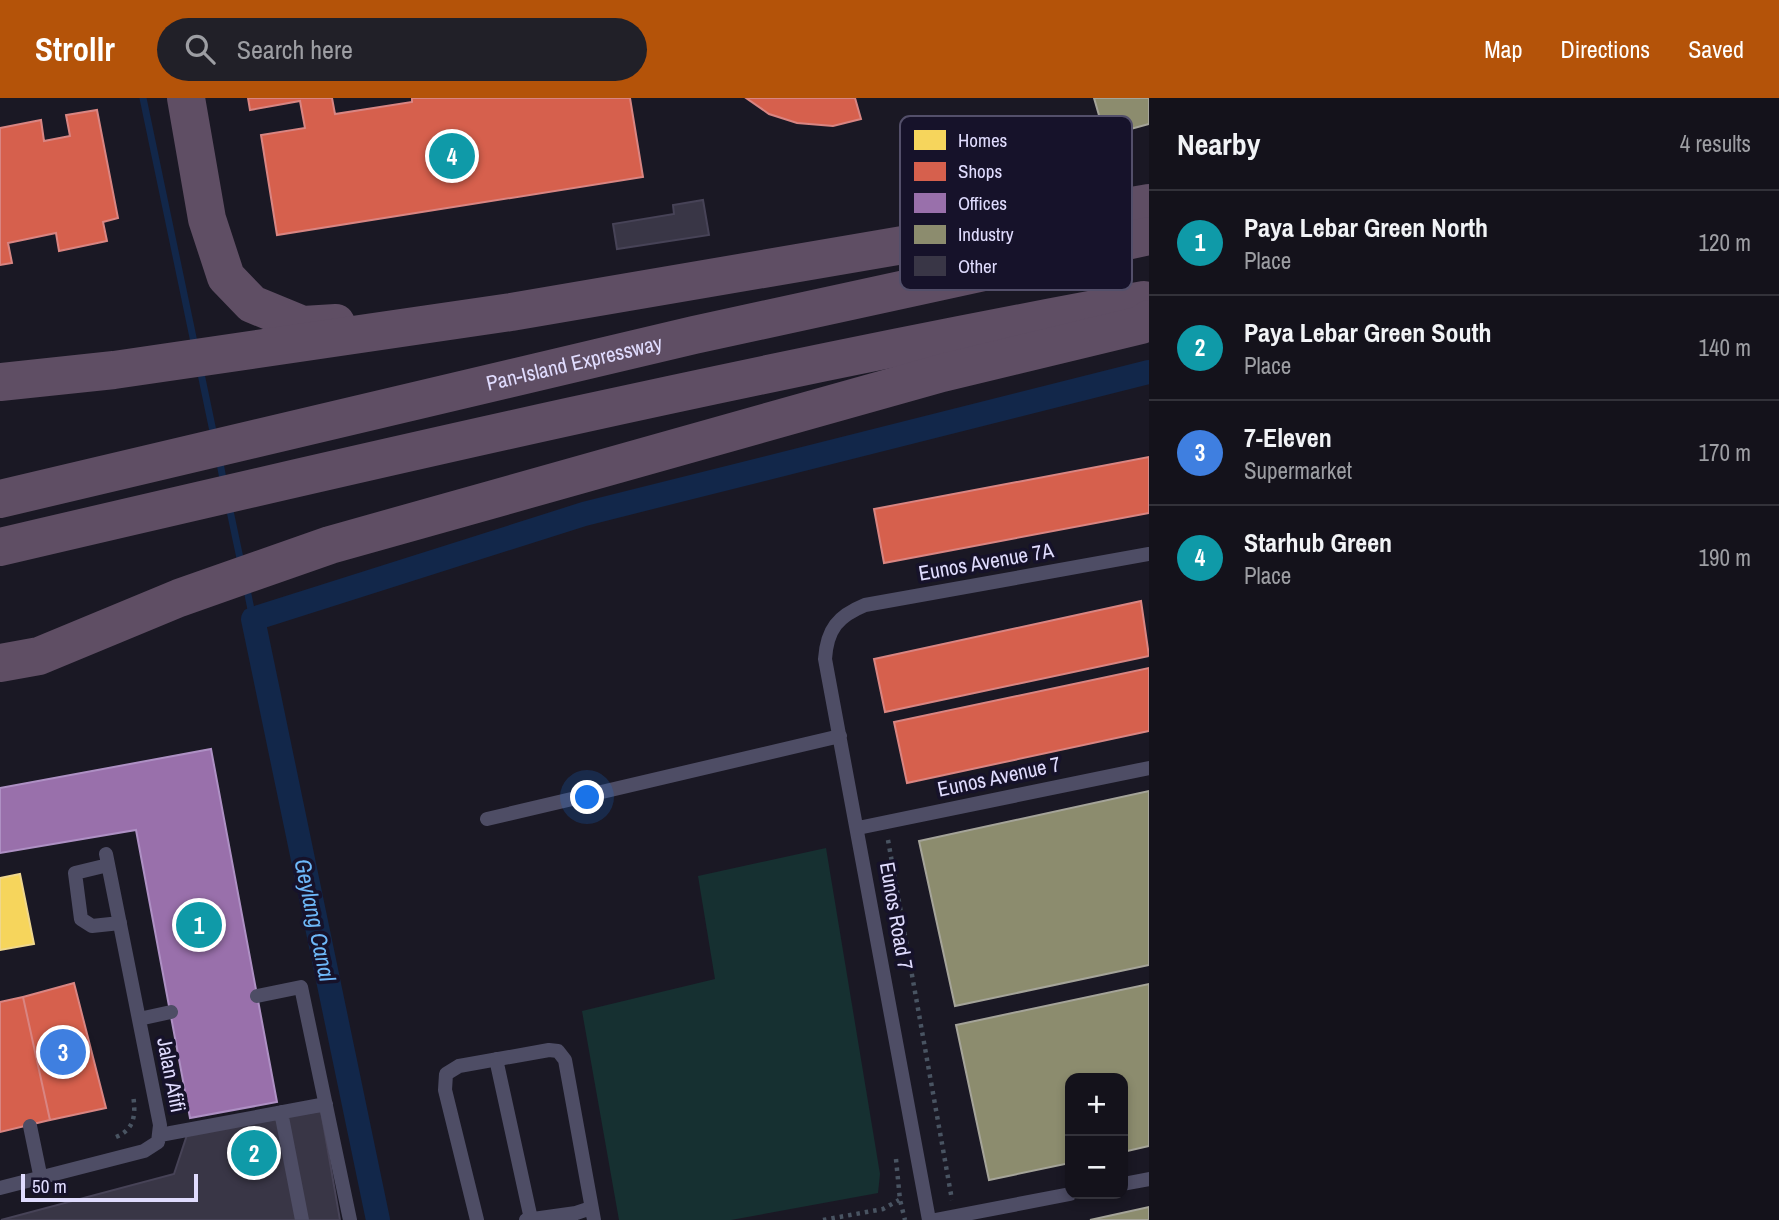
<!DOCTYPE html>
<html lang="en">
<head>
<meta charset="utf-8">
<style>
	:root { --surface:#14121b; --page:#212028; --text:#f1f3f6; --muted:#9d9ea3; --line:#33323a; --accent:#b45309 }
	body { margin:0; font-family:"Archivo Narrow",sans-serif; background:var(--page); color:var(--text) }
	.controls { position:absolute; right:21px; bottom:21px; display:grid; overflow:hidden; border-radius:14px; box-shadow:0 4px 10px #0003 }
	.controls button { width:63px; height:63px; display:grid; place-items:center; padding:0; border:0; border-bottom:2px solid var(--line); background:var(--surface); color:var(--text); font:35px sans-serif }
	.scale { position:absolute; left:21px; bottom:18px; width:177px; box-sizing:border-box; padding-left:7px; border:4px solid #e0dcfe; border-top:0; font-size:19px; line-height:24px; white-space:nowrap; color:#e0dcfe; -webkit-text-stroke:5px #16122a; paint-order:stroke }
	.you { position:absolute; left:588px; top:700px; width:24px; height:24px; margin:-18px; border:5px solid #fff; border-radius:50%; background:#1a73e8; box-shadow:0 0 0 10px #1a73e833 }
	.badge { display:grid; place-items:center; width:46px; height:46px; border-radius:50%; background:var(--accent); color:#fff; font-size:23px; font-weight:700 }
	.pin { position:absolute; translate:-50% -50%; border:4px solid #fff; box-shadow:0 2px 7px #0006 }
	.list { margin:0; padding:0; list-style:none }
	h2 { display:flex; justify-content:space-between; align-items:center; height:91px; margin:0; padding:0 28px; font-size:30px }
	h2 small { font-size:23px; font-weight:400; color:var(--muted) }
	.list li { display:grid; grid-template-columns:46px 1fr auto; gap:21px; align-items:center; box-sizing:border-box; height:105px; padding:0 28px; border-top:2px solid var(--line) }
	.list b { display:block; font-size:26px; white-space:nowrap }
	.list p { margin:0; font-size:23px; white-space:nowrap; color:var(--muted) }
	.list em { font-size:23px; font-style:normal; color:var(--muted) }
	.icon { flex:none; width:38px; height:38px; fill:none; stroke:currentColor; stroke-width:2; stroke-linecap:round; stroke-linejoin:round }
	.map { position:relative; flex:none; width:1149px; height:1122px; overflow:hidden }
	header { display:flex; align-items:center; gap:42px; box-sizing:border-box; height:98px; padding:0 35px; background:var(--accent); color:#fff }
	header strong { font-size:33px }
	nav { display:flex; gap:38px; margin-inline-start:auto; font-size:24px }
	.search { width:490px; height:63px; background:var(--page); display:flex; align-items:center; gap:18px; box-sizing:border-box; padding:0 24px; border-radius:38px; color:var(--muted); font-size:26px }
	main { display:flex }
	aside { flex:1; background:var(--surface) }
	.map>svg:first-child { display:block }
</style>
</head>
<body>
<header>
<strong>Strollr</strong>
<div class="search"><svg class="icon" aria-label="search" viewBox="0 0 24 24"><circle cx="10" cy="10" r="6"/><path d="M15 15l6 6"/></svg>Search here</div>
<nav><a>Map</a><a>Directions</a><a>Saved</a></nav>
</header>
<main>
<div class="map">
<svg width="1149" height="1122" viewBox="0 0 1149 1122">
	<rect width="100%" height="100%" fill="#1a1824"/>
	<!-- green -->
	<path fill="#163031" d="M826 750 880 1076 878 1095 731 1122H619L582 913 715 881 698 778Z"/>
	<!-- homes -->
	<path fill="#f6d55c" stroke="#efd78d" stroke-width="2" d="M20 776 34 846 0 852V780Z"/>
	<!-- shops -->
	<path fill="#d6604d" stroke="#d98582" stroke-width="2" d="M248 0H332L335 16 412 4V0H630L643 79 277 137 261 37 305 30 300 3 250 12Z
		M746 0H855L861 21 833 28 797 25 769 16Z
		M97 12 118 120 103 124 107 143 59 153 56 135 8 145 12 165 0 167V30L41 22 44 43 70 38 66 17Z
		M1149 359V415L884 465 874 411Z
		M1141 503 1149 558 885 614 874 561Z
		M1149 570V633L907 685 894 624Z
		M74 885 106 1010 50 1022 23 899Z
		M23 899 50 1022 0 1034V904Z"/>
	<!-- offices -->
	<path fill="#9970ab" stroke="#ae90c4" stroke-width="2" d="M211 651 277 1004 190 1020 136 732 0 755V690Z"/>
	<!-- industry -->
	<path fill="#8c8c6e" stroke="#a5a499" stroke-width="2" d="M1094 0H1149V26L1105 38Z
		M1149 693V867L955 908 919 743Z
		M1149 886V1048L1123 1054V980H1070V1065L989 1082 956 927Z
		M1149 1109V1122H1090Z"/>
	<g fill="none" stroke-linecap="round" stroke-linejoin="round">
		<!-- stream -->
		<path stroke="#12274a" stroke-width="7" d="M143 0 195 249
			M200 271 214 338
			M219 360 224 386
			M229 408 241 465
			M246 487 253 521"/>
		<!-- canal -->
		<path stroke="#12274a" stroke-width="24" d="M378 1122 253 521 584 416 1149 274"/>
	</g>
	<!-- building -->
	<path fill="#393646" stroke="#474357" stroke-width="2" d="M703 102 709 137 617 151 613 126 674 116 673 107Z
		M321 1013 340 1122H1L174 1076 188 1034Z"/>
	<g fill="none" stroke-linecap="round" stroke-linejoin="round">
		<!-- path -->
		<path stroke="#495462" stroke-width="4.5" stroke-dasharray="3.5 5" stroke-linecap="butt" d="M888 742 952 1102
			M116 1039C135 1031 136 1016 133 997
			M896 1061 900 1102 905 1122
			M823 1122 883 1111 899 1102"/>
		<!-- lane -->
		<path stroke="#4e4d65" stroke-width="14" d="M487 721 840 638
			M858 730 1149 670
			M108 767 75 775 81 821 92 828 120 825
			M257 898 301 889 350 1122
			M139 921 171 914
			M496 961 531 1121
			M281 1014 302 1122
			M30 1028 41 1081
			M160 1037 326 1006
			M1123 1086 1149 1081
			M0 1090 144 1053 158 1044 160 1027 106 756
			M477 1122 445 992 446 976 459 968 549 952 558 953 565 962 594 1122
			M526 1122 576 1115 591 1110
			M929 1122 825 561C827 531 838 518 865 507L1149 456
			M935 1122 1070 1096"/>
		<!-- highway -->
		<g stroke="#5f4e64" stroke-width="38">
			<path d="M186 0 207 121 226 179 252 206 303 227 336 225"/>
			<path d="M0 284 114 272 511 214 1149 105"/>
			<path id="s1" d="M0 401 694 237 1149 138"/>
			<path d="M0 449C380 360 760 272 1144 202"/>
			<path d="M0 565 39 558 179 500 330 447 942 275 1141 227 1149 221"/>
		</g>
	</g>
	<g text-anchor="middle" stroke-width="7" stroke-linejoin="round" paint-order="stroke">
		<!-- street labels -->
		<g font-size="21" fill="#e0dcfe" stroke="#16122a">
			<text dy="7" stroke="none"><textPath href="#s1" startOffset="590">Pan-Island Expressway</textPath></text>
			<text transform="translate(986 464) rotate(-10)" y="7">Eunos Avenue 7A</text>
			<text transform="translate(999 679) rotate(-12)" y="7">Eunos Avenue 7</text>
			<text transform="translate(896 818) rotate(80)" y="7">Eunos Road 7</text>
			<text transform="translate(171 977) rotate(79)" y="7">Jalan Afifi</text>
		</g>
		<!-- water labels -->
		<g font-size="23" font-style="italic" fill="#6eb8f9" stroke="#16122a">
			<text transform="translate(315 822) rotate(78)" y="8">Geylang Canal</text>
		</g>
	</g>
	<!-- legend -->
	<rect x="900" y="18" width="232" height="174" rx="10" fill="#16122a" stroke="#534f6a" stroke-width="2"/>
	<rect x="914" y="32" width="32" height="20" fill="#f6d55c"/>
	<rect x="914" y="64" width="32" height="19" fill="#d6604d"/>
	<rect x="914" y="95" width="32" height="20" fill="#9970ab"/>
	<rect x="914" y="127" width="32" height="19" fill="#8c8c6e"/>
	<rect x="914" y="158" width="32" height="20" fill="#393646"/>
	<g font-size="19" fill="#e0dcfe">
		<text x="958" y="49">Homes</text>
		<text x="958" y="80">Shops</text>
		<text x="958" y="112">Offices</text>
		<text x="958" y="143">Industry</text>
		<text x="958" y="175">Other</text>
	</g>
</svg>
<div class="controls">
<button>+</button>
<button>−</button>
</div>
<div class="scale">50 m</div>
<div class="you"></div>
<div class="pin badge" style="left:199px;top:827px;background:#0f9aa8">1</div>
<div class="pin badge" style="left:254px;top:1055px;background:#0f9aa8">2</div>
<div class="pin badge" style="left:63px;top:954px;background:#3f7fe0">3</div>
<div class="pin badge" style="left:452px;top:58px;background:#0f9aa8">4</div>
</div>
<aside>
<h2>Nearby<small>4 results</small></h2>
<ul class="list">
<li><span class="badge" style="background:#0f9aa8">1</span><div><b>Paya Lebar Green North</b><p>Place</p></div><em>120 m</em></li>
<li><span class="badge" style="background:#0f9aa8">2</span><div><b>Paya Lebar Green South</b><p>Place</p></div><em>140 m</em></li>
<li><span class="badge" style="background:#3f7fe0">3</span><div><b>7-Eleven</b><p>Supermarket</p></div><em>170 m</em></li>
<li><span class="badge" style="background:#0f9aa8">4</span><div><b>Starhub Green</b><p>Place</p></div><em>190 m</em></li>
</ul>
</aside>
</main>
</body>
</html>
